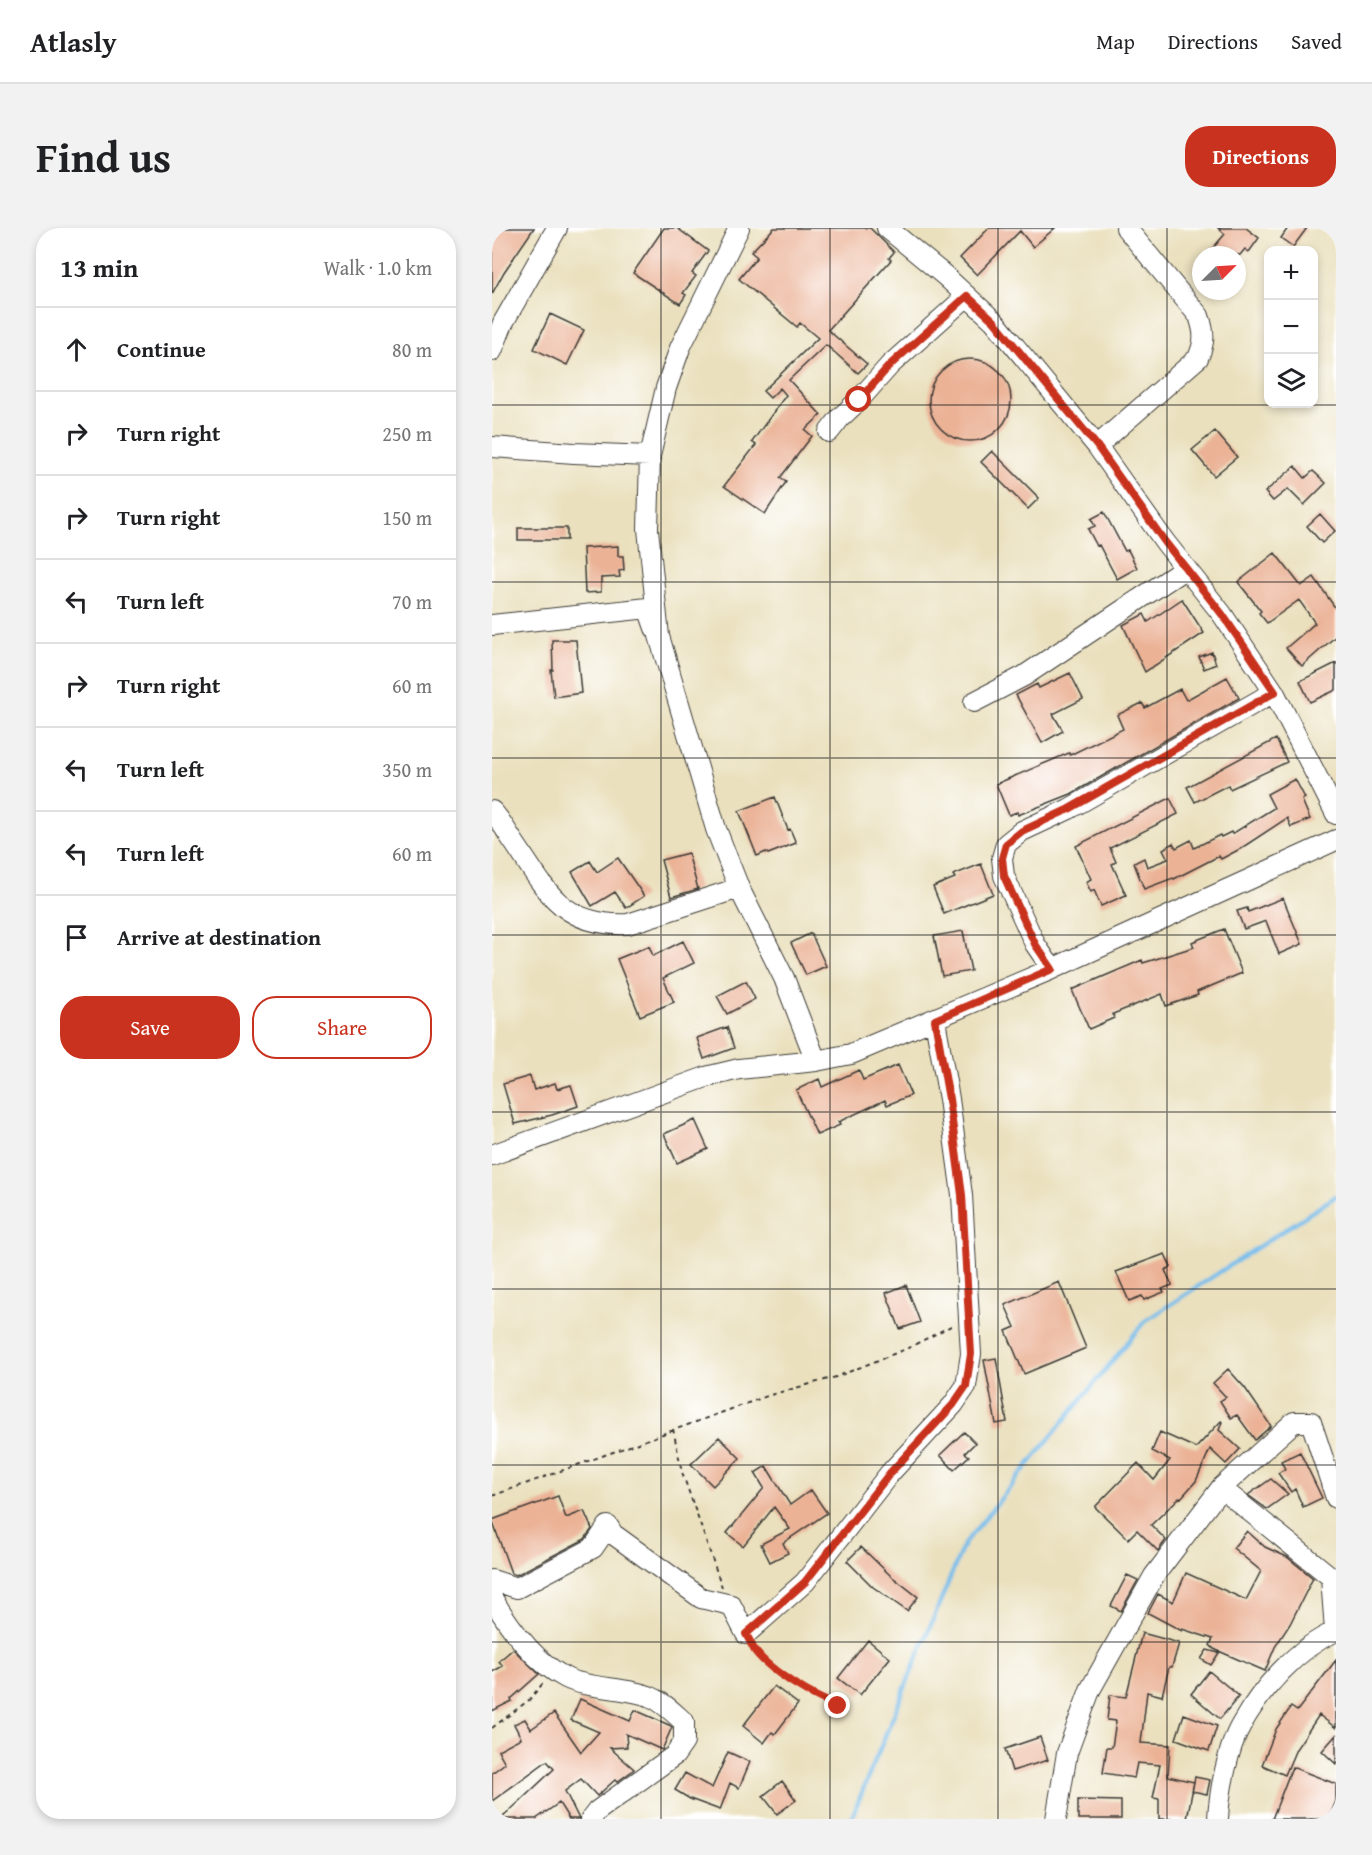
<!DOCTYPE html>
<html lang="en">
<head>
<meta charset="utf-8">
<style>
	:root { --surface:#fff; --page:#f2f2f2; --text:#202124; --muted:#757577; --line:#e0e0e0; --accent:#c8321e }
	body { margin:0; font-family:"Gentium Book Plus",serif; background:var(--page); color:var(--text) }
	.controls { position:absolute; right:18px; top:18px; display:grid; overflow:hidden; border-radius:12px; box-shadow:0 3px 9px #0003 }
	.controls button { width:54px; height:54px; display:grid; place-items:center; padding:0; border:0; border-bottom:2px solid var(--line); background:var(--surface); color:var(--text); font:30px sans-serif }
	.compass { position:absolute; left:700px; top:18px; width:54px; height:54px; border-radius:50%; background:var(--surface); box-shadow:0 3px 9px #0003; rotate:66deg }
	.stop { position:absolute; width:18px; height:18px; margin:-14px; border:4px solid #c8321e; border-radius:50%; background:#fff }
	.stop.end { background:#c8321e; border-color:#fff; box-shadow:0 2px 6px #0008 }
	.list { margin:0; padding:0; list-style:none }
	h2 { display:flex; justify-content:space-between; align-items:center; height:78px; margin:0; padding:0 24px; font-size:26px }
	h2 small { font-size:20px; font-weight:400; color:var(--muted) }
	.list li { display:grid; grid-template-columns:39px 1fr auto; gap:18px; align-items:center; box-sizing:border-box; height:84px; padding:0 24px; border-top:2px solid var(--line) }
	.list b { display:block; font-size:22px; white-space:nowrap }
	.list em { font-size:20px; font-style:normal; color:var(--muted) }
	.actions { display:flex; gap:12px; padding:18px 24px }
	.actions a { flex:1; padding:14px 0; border:2px solid var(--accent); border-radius:24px; text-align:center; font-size:21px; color:var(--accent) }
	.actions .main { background:var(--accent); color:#fff }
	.icon { flex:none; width:33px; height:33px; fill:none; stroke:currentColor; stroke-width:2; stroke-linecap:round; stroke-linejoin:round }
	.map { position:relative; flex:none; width:844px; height:1591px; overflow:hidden; border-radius:24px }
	header { display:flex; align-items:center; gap:36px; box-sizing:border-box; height:84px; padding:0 30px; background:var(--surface); border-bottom:2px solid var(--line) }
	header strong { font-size:28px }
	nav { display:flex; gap:33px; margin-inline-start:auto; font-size:21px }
	.intro { display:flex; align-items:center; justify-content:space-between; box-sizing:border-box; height:144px; padding:0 36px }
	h1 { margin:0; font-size:42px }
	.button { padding:15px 27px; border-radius:24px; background:var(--accent); color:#fff; font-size:21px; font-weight:700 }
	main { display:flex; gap:36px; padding:0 36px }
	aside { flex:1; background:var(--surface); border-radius:24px; box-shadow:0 3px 9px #0003 }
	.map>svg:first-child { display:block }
</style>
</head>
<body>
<header>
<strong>Atlasly</strong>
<nav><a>Map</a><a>Directions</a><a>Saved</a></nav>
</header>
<div class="intro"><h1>Find us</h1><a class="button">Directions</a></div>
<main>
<aside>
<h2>13 min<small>Walk · 1.0 km</small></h2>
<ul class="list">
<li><svg class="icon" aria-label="ahead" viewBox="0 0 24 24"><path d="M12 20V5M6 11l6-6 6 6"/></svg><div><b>Continue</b></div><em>80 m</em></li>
<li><svg class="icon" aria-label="right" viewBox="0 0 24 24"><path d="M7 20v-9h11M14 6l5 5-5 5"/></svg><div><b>Turn right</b></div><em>250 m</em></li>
<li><svg class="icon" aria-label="right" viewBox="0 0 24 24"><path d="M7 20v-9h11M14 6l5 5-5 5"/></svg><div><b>Turn right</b></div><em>150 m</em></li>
<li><svg class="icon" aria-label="left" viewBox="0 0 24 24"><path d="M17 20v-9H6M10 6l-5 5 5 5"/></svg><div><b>Turn left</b></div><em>70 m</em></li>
<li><svg class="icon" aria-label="right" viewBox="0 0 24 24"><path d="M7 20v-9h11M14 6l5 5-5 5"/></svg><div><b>Turn right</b></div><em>60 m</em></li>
<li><svg class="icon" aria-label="left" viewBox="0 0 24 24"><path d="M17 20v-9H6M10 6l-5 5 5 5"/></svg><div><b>Turn left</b></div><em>350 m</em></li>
<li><svg class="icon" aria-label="left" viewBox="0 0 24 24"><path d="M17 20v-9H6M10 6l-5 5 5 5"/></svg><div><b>Turn left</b></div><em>60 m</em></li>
<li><svg class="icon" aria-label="arrive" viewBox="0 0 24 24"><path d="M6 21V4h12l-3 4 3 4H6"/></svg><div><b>Arrive at destination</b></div></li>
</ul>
<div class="actions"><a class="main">Save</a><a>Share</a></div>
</aside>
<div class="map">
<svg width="844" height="1591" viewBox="0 0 844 1591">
	<rect width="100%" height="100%" fill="#fff"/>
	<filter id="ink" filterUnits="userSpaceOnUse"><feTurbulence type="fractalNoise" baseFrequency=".0167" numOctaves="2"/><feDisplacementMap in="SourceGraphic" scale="12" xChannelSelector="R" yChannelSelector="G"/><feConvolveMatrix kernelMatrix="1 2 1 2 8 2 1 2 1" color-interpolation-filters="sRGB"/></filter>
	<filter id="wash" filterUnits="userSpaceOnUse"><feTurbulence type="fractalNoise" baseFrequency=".008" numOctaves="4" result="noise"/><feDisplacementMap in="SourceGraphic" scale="24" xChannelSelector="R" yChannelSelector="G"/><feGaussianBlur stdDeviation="1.35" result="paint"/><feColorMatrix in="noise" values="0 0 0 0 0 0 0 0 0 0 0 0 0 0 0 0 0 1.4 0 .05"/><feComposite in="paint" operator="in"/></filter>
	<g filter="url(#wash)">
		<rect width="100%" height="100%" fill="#eae0bd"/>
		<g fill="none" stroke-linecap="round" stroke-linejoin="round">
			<!-- stream -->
			<path stroke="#75bded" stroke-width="4" d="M359 1591 472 1316 653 1093 844 968"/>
		</g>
		<g id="blocks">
			<!-- building -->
			<path fill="#ebb296" d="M0 0H42L12 44 0 66Z
				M172 0H185L216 23 200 45 204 48 191 65 194 67 188 76 141 45Z
				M282 0H378L402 24 397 30 399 32 336 102 375 136 366 145 334 117 297 152 329 187 313 202 320 208 288 250 294 254 273 286 232 258 264 217 260 214 294 167 288 160 278 170 271 163 326 110 308 95 305 99 247 51 265 29 259 24Z
				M497 0H563L541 19 528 3 485 47 468 30Z
				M726 0H754L767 10 757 24 753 21 748 27H715L733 6Z
				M796 0H815L801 19 789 10Z
				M58 86 92 102 75 137 42 121Z
				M437 172a41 41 0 1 1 82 0a41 41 0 1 1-82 0Z
				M723 203 745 229 722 248 700 222Z
				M500 223 547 270 536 281 489 234Z
				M803 238 813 250 821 243 834 255 812 277 796 261 781 273 773 264Z
				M612 284 633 323 636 322 645 340 625 351 607 317 605 318 596 301 603 298 599 291Z
				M828 286 843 303 830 315 815 298Z
				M26 300H75V312H26Z
				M126 318V328H131L132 342 127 343 128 349 109 350V364L93 365 91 320Z
				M783 325 809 358 822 349 844 381V408L810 438 794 420 823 395 807 372 775 395 767 385 769 383 746 354Z
				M690 371 712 405 653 444 631 397 652 386 656 394Z
				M60 412H84L89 465 62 469 59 442H61Z
				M720 424 724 436 712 441 707 429Z
				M844 435V462L818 474 808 453Z
				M578 445 591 471 561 486 571 503 550 515 524 467 545 456 547 460Z
				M735 449 747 470 579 566 526 587 525 584 517 587 504 556 577 525 578 527 631 501 625 487 650 475 653 480 688 461 694 472Z
				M784 511 795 534 738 561 736 557 703 574 695 559Z
				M803 551 813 570 810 572 818 591 799 599 795 590 748 621 729 631 727 628 682 651 681 650 652 661 642 635 652 630 655 639 676 631 671 621 681 615 684 620 699 612 702 620 728 607 729 609 739 604 740 606 782 580 775 566Z
				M283 569 296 602 298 601 304 615 276 626 274 624 265 628 247 583Z
				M678 570 686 586 618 620 624 634 620 636 634 667 609 678 602 662 599 664 594 654 599 651 584 618Z
				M196 625 206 661 179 669 169 632Z
				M126 630 152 668 134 680 123 664 100 678 80 644 98 633 105 644Z
				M489 636 501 666 452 686 441 659 463 650 461 647Z
				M791 670 810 716 787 726 774 693 752 701 745 683 755 680 756 684Z
				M732 701 750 745 705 764 706 767 674 778 670 766 621 786 622 790 597 801 580 762 650 732 651 735 702 719 700 714Z
				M471 703 479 743 450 748 442 708Z
				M319 705 334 738 314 747 299 715Z
				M191 713 202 735 171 750 182 774 148 788 125 731 157 718 161 728Z
				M254 753 263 771 235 786 225 768Z
				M235 799 242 820 212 831 205 810Z
				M406 837 419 867 395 877 393 872 346 894 348 897 325 907 304 862 327 851 330 859 367 842 371 852Z
				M38 848 42 862 63 855 65 861 79 857 86 878 60 887 23 896 11 856Z
				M203 892 216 921 185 935 172 906Z
				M673 1026 679 1039 673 1042 680 1057 670 1061 672 1064 652 1072 650 1068 637 1073 624 1044Z
				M567 1054 594 1120 532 1146 514 1103 523 1099 513 1077Z
				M414 1057 428 1094 408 1101 394 1065Z
				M504 1130 515 1194 504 1196 492 1132Z
				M736 1141 753 1160 779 1198 763 1212 745 1187 739 1190 728 1173 734 1169 721 1155Z
				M729 1193 730 1194 727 1202 748 1221 734 1236 718 1221 704 1253 689 1270 688 1269 659 1297 674 1312 666 1323 645 1302 636 1311 603 1279 646 1235 662 1252 678 1232 660 1223 668 1204 704 1220Z
				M472 1204 483 1215 473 1225 477 1228 462 1242 448 1227Z
				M227 1209 248 1230 221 1258 199 1236Z
				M808 1224 830 1270 811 1279 803 1261 799 1264 786 1245 793 1241 789 1233Z
				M274 1238 298 1277 319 1262 335 1285 291 1315 296 1325 278 1334 269 1316 298 1301 282 1279 251 1318 235 1305 272 1260 263 1245Z
				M779 1251 796 1266 775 1281 756 1267Z
				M66 1268 74 1290 92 1283 100 1301 93 1311 24 1347 19 1345 0 1292Z
				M755 1303 773 1319 795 1329 821 1350 798 1396 783 1419 773 1443 722 1421 718 1417 721 1411 690 1401V1403L656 1385 666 1366 681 1374 694 1345 754 1372 769 1343 741 1320Z
				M369 1319 398 1347 426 1369 415 1383 381 1359 355 1333Z
				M635 1347 646 1352 629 1383 619 1378Z
				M650 1405 687 1415 680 1439H677L670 1468 655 1464 649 1515 678 1517 676 1548 702 1554 695 1591H667V1571L661 1570 668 1537 645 1535 642 1550 611 1545 615 1519H620L624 1493 615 1492 618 1467 634 1469Z
				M376 1412 398 1430 368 1467 346 1450Z
				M21 1421 47 1446 19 1471 20 1473 0 1483V1444L11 1438 7 1433Z
				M715 1422 727 1425 719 1437 709 1431Z
				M844 1432V1500L827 1487 804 1521 793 1547 770 1537 784 1501 799 1479 805 1483Z
				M717 1443 747 1468 728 1491 699 1466Z
				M282 1458 306 1476 283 1506 280 1504 272 1515 251 1498Z
				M88 1471 138 1493 143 1482 177 1497 180 1499 170 1522 134 1506 135 1519 118 1520 142 1541 140 1543 125 1554 123 1552 105 1568 89 1551 73 1563 87 1591H77L67 1575 44 1591H9L62 1541 55 1533 0 1573V1545L13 1535 6 1522 29 1510 22 1496 33 1491 39 1501 62 1485 89 1524 107 1504 79 1492Z
				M692 1486 725 1498 717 1523 684 1511Z
				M844 1507V1536L830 1523Z
				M548 1509 556 1532 520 1543 513 1521Z
				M236 1524 258 1534 247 1560 238 1555 228 1582 198 1571 183 1562 193 1545 220 1560Z
				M800 1539 844 1556V1573L837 1591H780Z
				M703 1549 718 1552 715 1566 700 1563Z
				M290 1553 304 1572 285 1586 271 1568Z
				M586 1572 629 1573V1591H586Z"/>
		</g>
	</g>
	<g filter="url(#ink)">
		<use href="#blocks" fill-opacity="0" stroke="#3b3934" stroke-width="1.5"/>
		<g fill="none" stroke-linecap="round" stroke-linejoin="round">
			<!-- minor casing -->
			<g stroke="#3b3934" stroke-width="22">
				<path id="minor" d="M247 0 188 120 174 160 158 228 156 301 167 408 224 601 247 660 292 750 324 833
					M395 0 452 47 502 93 605 218 673 314 730 386 782 464 844 586
					M0 123 11 95 65 0
					M337 204 348 190 367 172 398 137 475 68
					M605 218 706 130C713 114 713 105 707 88L634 0
					M0 219 82 225 158 228
					M0 397 156 380 163 400
					M482 474 532 448 694 340
					M0 583C8 591 13 601 19 610 53 659 67 699 136 696L247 660
					M560 741 543 716 512 648 510 630 514 616 530 603 577 581 782 464
					M0 927 214 849 247 841 324 833 359 826 560 741 844 612
					M729 1260 839 1349 843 1403
					M0 1352 25 1360 101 1320 116 1298 121 1306 209 1370 239 1377 254 1406 313 1354 398 1245 461 1177 474 1158 479 1126 470 967 457 871 443 792
					M0 1370C18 1400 42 1434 74 1450 95 1461 136 1459 159 1469 171 1474 182 1485 192 1494V1514L183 1527 105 1583 99 1591
					M564 1591 575 1525 598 1462 662 1348 729 1260 802 1194H819L844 1270
					M726 1591C727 1565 736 1519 749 1497 770 1460 805 1420 844 1403"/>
			</g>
			<!-- path -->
			<path stroke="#3b3934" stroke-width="2" stroke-dasharray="4.5 4.5" stroke-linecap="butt" d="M181 1201 190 1244 230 1359
				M0 1268 278 1167 344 1149 414 1121 461 1097
				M261 1419 263 1423C289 1446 313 1466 346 1478
				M0 1500 37 1472 52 1454"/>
			<!-- minor -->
			<use href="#minor" stroke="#fff" stroke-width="20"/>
		</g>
	</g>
	<g fill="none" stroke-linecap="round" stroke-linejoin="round" filter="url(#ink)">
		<!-- route -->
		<path stroke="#c8321e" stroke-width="8" d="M346 1478C321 1469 279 1444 263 1423 260 1418 257 1411 254 1406L313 1354 398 1245 461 1177 474 1158 479 1126 470 967 457 871 443 792 560 741 543 716 512 648 510 630 514 616 530 603 577 581 783 464 730 386 673 314 605 218 502 93 475 68 398 137 367 172"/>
	</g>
	<!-- grid -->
	<path fill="none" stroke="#1c1c1c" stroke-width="1.5" stroke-opacity="0.55" d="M169 0V1591M338 0V1591M506 0V1591M675 0V1591M0 177H844M0 354H844M0 530H844M0 707H844M0 884H844M0 1061H844M0 1237H844M0 1414H844"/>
</svg>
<div class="controls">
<button>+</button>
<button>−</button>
<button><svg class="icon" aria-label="layers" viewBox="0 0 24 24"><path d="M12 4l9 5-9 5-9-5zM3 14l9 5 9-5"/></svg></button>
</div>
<svg class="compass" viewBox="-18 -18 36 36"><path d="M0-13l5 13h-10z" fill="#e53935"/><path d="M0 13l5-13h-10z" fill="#757577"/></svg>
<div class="stop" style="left:367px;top:172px"></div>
<div class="stop end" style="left:346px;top:1478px"></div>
</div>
</main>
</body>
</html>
